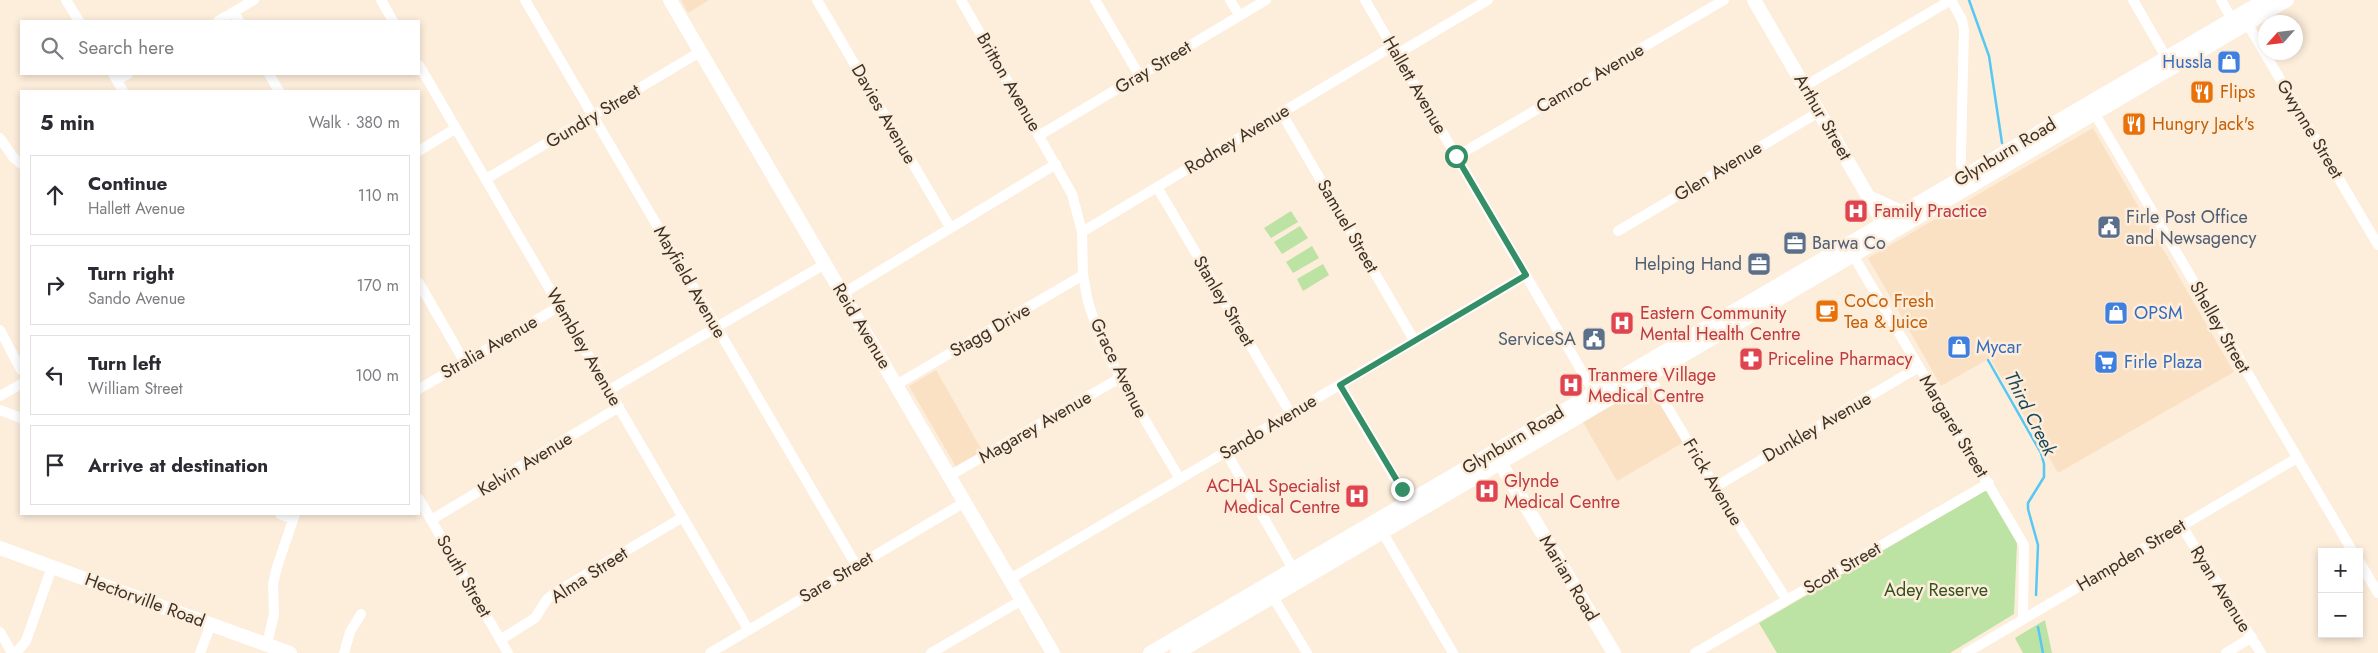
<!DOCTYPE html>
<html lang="en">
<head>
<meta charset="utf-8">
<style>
	:root { --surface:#fff; --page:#f7f7f7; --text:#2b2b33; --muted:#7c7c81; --line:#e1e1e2 }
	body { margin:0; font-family:Jost,sans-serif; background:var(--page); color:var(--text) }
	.controls { position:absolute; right:15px; bottom:15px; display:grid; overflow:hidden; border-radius:0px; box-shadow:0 2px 8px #0003 }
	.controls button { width:45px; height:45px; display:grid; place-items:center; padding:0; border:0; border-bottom:1px solid var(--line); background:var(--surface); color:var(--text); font:25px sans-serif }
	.compass { position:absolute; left:2258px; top:15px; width:45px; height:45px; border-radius:50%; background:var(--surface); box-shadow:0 2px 8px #0003; rotate:243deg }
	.stop { position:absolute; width:15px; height:15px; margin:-11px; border:4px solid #348f66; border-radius:50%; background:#fff }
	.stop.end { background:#348f66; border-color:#fff; box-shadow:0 1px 5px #0008 }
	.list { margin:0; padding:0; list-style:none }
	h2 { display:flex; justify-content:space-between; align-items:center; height:65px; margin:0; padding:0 20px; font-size:21px }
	h2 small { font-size:16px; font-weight:400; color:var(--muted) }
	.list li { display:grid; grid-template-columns:32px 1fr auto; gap:15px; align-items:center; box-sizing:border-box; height:80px; margin:0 10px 10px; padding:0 10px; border:1px solid var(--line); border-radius:0px }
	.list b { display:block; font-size:19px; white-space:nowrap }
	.list p { margin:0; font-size:16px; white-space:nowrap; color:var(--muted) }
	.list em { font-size:16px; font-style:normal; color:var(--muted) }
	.icon { flex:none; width:28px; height:28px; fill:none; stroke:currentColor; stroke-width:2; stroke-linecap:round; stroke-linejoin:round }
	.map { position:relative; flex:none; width:2378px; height:653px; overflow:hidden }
	.search { position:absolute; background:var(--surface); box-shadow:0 2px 8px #0003; left:20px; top:20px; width:400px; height:55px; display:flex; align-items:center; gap:12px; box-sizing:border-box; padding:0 18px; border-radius:0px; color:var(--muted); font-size:19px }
	.panel { position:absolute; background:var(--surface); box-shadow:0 2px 8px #0003; left:20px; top:90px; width:400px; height:425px; border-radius:0px }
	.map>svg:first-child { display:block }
</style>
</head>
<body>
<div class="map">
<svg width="2378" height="653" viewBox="0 0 2378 653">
	<rect width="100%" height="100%" fill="#fdeddb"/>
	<!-- built -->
	<path fill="#fbe1c4" d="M681 0H709L688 13Z
		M2093 128 2234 372 2058 473 1990 358 1941 386 1868 258Z
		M936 370 983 452 956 467 909 386Z
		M1647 380 1684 442 1617 481 1581 419Z"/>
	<!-- green -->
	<path fill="#bce2a4" d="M1291 211 1298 222 1271 238 1264 228Z
		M1300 226 1308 238 1282 254 1274 242Z
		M1312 246 1319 258 1293 273 1286 262Z
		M1323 264 1329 275 1303 291 1297 279Z
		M1988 489 2017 543 2014 614 1950 653H1777L1759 623Z
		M2045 620 2052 653H2023L2015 638Z"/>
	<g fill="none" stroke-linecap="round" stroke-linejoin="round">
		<!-- stream -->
		<path stroke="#57c8f3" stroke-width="2.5" d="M1969 0 1989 56 2002 143
			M1988 360 2041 453 2044 464V477L2028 503V509L2038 545 2036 595
			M2038 627 2043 653"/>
		<!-- street -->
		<path stroke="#fff" stroke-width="10" d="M66 0 79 21
			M381 0 393 21
			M525 0 856 565
			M817 0 950 227
			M961 0 1072 194 1082 232 1083 275 1088 302 1101 340 1120 378 1180 479
			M1095 0 1139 75
			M1230 0 1239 15
			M1365 0 1598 399
			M1951 0 1962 20 1964 30 1961 153V164L1966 175
			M2133 0 2170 64
			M2221 0 2235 25
			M234 12 239 21
			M2244 18 2378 245
			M218 21 254 0
			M1397 54 1488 0
			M419 65 748 629
			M113 74 123 91
			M269 74 279 91
			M117 80 128 74
			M1805 86 1951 0
			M2092 109 2353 552
			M1281 112 1414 340
			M1040 135 1266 0
			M0 138 13 157 21 164
			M419 151 456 128
			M1457 156 1724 0
			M486 179 700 52
			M1157 187 1291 414
			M1618 231 1819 112
			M1082 232 1393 46
			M1850 250 2024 545 2023 619
			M419 283 464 361
			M842 294 1056 164
			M0 330 21 370
			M1646 371 1715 487 1786 599
			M896 385 1083 275
			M1340 385 1409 502
			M419 389 560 306
			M609 390 825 264
			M0 396 21 384
			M0 410 21 418
			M1226 452 1296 574
			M949 476 1120 378
			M1715 487 1919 367
			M419 499 508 653
			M280 514 293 519
			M431 520 619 407
			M2181 525 2261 653
			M1383 533 1453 653
			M2359 561 2378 593
			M1010 579 1526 275
			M1270 592 1307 653
			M0 632 12 653
			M500 640 535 618 547 599 558 591 683 517
			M267 644 274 614 273 584 277 567 295 514
			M16 653 26 641 52 567
			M200 653 211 624
			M344 653 350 632 361 614
			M710 653 965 502
			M931 653 1022 600
			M1695 653 1989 483
			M1966 653 2297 458
			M2226 653 2252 637"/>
		<!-- secondary -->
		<path stroke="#fff" stroke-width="14" d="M670 0 1053 653
			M1754 0 1887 229
			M1870 198 1901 212
			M1496 456 1614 653
			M0 548 290 653
			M1150 653 2265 0
			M1177 653 2287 0"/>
	</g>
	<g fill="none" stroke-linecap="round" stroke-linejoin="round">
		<!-- route -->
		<path stroke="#348f66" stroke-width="6" d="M1402 489 1340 385 1526 275 1456 156"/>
	</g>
	<!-- icons -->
	<defs>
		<g id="shop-square" transform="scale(1.25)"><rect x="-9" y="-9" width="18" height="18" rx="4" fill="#3f7fe0" stroke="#fdeddb"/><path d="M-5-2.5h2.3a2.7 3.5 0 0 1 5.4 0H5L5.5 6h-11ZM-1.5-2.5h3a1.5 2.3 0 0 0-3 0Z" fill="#fff"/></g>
		<g id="restaurant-square" transform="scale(1.25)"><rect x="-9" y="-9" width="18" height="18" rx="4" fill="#e8710a" stroke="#fdeddb"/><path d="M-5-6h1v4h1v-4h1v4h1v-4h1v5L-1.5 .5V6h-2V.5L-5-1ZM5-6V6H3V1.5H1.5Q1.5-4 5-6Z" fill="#fff"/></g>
		<g id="hospital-square" transform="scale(1.25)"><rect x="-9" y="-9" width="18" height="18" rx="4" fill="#e0444e" stroke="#fdeddb"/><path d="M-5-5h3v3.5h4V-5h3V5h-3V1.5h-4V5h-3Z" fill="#fff"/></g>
		<g id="civic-square" transform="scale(1.25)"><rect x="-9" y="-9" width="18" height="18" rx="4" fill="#5c6f8a" stroke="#fdeddb"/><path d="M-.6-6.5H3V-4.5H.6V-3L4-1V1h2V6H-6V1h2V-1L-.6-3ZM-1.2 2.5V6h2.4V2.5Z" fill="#fff"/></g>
		<g id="office-square" transform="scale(1.25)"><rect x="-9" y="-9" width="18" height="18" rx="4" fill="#5c6f8a" stroke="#fdeddb"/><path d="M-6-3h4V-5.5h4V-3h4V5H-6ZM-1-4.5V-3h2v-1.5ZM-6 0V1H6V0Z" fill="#fff"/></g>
		<g id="cafe-square" transform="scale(1.25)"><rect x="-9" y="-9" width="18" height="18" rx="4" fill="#e8710a" stroke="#fdeddb"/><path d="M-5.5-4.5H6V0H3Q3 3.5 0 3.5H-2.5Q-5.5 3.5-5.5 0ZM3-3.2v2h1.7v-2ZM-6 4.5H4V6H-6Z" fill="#fff"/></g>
		<g id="pharmacy-square" transform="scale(1.25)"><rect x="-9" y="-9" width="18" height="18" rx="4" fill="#e0444e" stroke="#fdeddb"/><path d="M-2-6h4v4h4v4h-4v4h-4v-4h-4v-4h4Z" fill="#fff"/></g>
		<g id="supermarket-square" transform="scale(1.25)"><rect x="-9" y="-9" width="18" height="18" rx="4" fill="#3f7fe0" stroke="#fdeddb"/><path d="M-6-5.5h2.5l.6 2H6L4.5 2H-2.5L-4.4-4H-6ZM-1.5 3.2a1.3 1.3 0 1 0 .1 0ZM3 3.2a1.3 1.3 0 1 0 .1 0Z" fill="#fff"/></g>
	</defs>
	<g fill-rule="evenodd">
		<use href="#shop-square" x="2229" y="62"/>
		<use href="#restaurant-square" x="2202" y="92"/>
		<use href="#restaurant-square" x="2134" y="124"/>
		<use href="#hospital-square" x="1856" y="211"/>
		<use href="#civic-square" x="2109" y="227"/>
		<use href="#office-square" x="1795" y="243"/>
		<use href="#office-square" x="1759" y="264"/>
		<use href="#cafe-square" x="1827" y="311"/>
		<use href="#shop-square" x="2116" y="313"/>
		<use href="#hospital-square" x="1622" y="323"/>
		<use href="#civic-square" x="1594" y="339"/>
		<use href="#shop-square" x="1959" y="347"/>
		<use href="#pharmacy-square" x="1751" y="359"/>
		<use href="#supermarket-square" x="2106" y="362"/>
		<use href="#hospital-square" x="1571" y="385"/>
		<use href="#hospital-square" x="1487" y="491"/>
		<use href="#hospital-square" x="1357" y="496"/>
	</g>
	<g text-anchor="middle" stroke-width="5" stroke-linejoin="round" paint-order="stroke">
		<!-- shop labels -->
		<g font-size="18" fill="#366cbe" stroke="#fdeddb" text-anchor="start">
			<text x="2212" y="68" text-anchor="end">Hussla</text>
			<text x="2134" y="319">OPSM</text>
			<text x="1976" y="353">Mycar</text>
			<text x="2124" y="368">Firle Plaza</text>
		</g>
		<!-- street labels -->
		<g font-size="18" fill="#3d3227" stroke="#fdeddb">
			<text transform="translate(1153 67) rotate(-31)" y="6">Gray Street</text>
			<text transform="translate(1590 78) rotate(-30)" y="6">Camroc Avenue</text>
			<text transform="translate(1009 82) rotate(60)" y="6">Britton Avenue</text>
			<text transform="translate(1415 85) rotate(60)" y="6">Hallett Avenue</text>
			<text transform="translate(884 114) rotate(60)" y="6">Davies Avenue</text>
			<text transform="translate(593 116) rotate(-31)" y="6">Gundry Street</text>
			<text transform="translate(1823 117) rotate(60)" y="6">Arthur Street</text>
			<text transform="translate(2310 129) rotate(59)" y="6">Gwynne Street</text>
			<text transform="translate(1237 139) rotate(-31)" y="6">Rodney Avenue</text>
			<text transform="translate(2005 152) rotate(-31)" y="6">Glynburn Road</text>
			<text transform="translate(1718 171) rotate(-31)" y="6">Glen Avenue</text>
			<text transform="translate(1348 226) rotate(60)" y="6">Samuel Street</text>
			<text transform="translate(690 282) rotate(60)" y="6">Mayfield Avenue</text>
			<text transform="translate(1224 301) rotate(59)" y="6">Stanley Street</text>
			<text transform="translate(862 326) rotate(59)" y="6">Reid Avenue</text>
			<text transform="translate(2220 327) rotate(60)" y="6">Shelley Street</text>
			<text transform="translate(990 330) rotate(-30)" y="6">Stagg Drive</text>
			<text transform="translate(489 347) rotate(-30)" y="6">Stralia Avenue</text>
			<text transform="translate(584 347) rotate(60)" y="6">Wembley Avenue</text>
			<text transform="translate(1119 368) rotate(64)" y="6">Grace Avenue</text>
			<text transform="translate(1954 426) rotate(59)" y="6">Margaret Street</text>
			<text transform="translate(1035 427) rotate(-30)" y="6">Magarey Avenue</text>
			<text transform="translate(1268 427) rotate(-31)" y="6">Sando Avenue</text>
			<text transform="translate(1817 427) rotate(-30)" y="6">Dunkley Avenue</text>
			<text transform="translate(1513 440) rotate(-31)" y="6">Glynburn Road</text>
			<text transform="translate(525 464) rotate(-31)" y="6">Kelvin Avenue</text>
			<text transform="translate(1713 482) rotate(59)" y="6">Frick Avenue</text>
			<text transform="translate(2131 555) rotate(-31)" y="6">Hampden Street</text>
			<text transform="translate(1842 568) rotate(-30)" y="6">Scott Street</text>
			<text transform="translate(589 575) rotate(-33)" y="6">Alma Street</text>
			<text transform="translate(464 576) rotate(60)" y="6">South Street</text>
			<text transform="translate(836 577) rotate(-31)" y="6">Sare Street</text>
			<text transform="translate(1569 578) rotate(59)" y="6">Marian Road</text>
			<text transform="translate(2221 589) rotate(58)" y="6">Ryan Avenue</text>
			<text transform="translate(145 600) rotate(20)" y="6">Hectorville Road</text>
		</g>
		<!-- food labels -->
		<g font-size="18" fill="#c56008" stroke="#fdeddb" text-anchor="start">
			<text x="2220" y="98">Flips</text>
			<text x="2152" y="130">Hungry Jack's</text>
			<text x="1844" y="307">CoCo Fresh<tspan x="1844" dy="21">Tea &amp; Juice</tspan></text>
		</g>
		<!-- health labels -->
		<g font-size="18" fill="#be3a42" stroke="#fdeddb" text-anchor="start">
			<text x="1874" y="217">Family Practice</text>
			<text x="1640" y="319">Eastern Community<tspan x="1640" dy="21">Mental Health Centre</tspan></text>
			<text x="1768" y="365">Priceline Pharmacy</text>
			<text x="1588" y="381">Tranmere Village<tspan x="1588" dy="21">Medical Centre</tspan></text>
			<text x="1504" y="487">Glynde<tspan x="1504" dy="21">Medical Centre</tspan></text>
			<text x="1340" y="492" text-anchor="end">ACHAL Specialist<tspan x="1340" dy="21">Medical Centre</tspan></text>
		</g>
		<!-- service labels -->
		<g font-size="18" fill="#4e5e75" stroke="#fdeddb" text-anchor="start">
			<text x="2126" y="223">Firle Post Office<tspan x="2126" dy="21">and Newsagency</tspan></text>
			<text x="1812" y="249">Barwa Co</text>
			<text x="1742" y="270" text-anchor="end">Helping Hand</text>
			<text x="1576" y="345" text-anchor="end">ServiceSA</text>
		</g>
		<!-- park labels -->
		<g font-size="18" fill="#35541d" stroke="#fdeddb">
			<text x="1936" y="596">Adey Reserve</text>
		</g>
		<!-- water labels -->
		<g font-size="19" font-style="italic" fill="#174759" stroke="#fdeddb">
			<text transform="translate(2031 413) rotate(63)" y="7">Third Creek</text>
		</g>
	</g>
</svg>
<div class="controls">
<button>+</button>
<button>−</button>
</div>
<svg class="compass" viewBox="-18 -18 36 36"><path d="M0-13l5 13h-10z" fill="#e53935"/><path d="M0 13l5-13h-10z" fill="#7c7c81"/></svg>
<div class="stop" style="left:1456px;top:156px"></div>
<div class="stop end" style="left:1402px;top:489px"></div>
<div class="search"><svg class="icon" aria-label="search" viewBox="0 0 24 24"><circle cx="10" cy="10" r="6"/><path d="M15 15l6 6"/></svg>Search here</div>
<section class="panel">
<h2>5 min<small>Walk · 380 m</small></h2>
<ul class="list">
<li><svg class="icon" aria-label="ahead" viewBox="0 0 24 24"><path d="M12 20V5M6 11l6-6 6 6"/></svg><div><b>Continue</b><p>Hallett Avenue</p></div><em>110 m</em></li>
<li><svg class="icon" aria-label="right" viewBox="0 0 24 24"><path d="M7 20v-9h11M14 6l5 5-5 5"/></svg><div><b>Turn right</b><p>Sando Avenue</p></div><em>170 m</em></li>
<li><svg class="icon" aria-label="left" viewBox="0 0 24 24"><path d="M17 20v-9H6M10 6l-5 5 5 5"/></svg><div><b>Turn left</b><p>William Street</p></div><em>100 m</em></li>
<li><svg class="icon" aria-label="arrive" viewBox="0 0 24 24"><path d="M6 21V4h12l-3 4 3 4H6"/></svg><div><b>Arrive at destination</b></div></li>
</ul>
</section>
</div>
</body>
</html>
